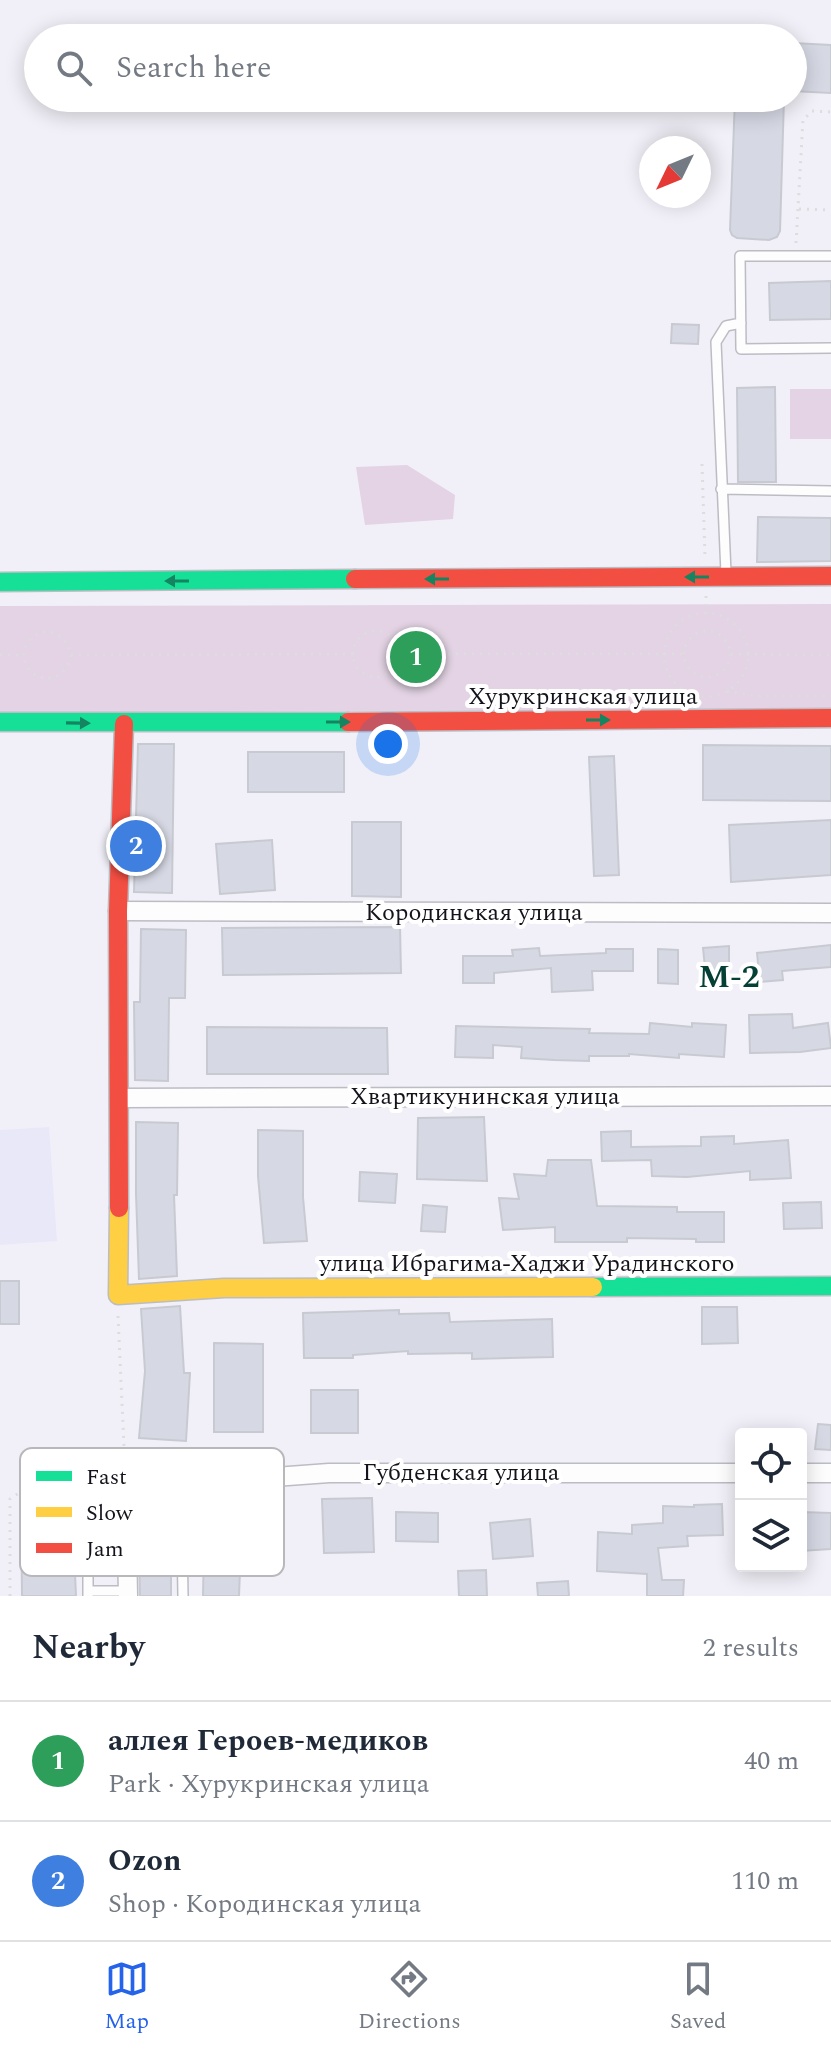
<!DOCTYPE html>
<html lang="en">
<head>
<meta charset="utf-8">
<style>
	:root { --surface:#fff; --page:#f2f2f3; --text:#1f2937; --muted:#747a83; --line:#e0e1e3; --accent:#2563eb }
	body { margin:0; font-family:Spectral,serif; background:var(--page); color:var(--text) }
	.controls { position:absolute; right:24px; bottom:24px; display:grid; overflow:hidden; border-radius:8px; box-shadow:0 4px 20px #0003 }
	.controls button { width:72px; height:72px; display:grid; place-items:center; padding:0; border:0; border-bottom:2px solid var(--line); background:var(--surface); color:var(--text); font:40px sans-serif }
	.compass { position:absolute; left:639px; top:136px; width:72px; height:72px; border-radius:50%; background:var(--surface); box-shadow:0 4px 20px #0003; rotate:227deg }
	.you { position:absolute; left:388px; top:744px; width:28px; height:28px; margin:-20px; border:6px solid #fff; border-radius:50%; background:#1a73e8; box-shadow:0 0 0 12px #1a73e833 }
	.badge { display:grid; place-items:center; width:52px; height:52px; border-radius:50%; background:var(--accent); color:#fff; font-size:26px; font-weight:700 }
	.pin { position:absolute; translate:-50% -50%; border:4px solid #fff; box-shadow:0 2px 8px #0006 }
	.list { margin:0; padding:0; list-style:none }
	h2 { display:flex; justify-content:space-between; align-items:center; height:104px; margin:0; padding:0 32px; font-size:34px }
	h2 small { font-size:26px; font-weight:400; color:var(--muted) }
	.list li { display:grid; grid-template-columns:52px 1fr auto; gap:24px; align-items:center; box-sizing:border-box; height:120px; padding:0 32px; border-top:2px solid var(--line) }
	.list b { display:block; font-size:30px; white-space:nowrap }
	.list p { margin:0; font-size:26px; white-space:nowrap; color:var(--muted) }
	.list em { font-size:26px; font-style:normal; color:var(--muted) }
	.icon { flex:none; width:44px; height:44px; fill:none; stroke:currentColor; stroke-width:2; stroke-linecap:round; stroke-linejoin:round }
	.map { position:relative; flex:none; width:831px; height:1596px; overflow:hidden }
	.search { position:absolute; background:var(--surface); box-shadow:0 4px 20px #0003; left:24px; right:24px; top:24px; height:88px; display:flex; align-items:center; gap:20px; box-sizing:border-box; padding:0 28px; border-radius:44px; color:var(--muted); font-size:30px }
	.sheet { height:344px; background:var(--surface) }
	nav { display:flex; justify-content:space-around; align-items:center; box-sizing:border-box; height:112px; border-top:2px solid var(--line); background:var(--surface); font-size:22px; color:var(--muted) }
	nav a { display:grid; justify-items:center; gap:4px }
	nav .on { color:var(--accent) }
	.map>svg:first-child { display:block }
</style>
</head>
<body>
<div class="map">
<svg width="831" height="1596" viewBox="0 0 831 1596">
	<rect width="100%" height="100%" fill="#f1f0f8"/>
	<!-- built -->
	<path fill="#e9e8f9" d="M49 1127 57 1241 0 1245V1130Z"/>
	<!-- green -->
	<path fill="#e3d3e4" d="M790 389H831V439H790Z
		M407 465 455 495 453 519 365 525 356 467Z
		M831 604V709L0 713V606Z"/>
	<!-- building -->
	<path fill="#d6d9e4" stroke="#c8cad1" stroke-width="2" d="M793 43 831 45V93L793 91Z
		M735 98H784L780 231 777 237 769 240 737 238 732 235 730 230Z
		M831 281V319L770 320 769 283Z
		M672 324 699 325 698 344 671 343Z
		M775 387 776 482H738L737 388Z
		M758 517 831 518V561L757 562Z
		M138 744H174L172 893 134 892Z
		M703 745 831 746V801L703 800Z
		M248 752H344V792H248Z
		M614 756 619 875 594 876 589 757Z
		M831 820V875L731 882 729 825Z
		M352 822H401V897L352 896Z
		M272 840 275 890 220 894 216 844Z
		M400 927 401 973 223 975 222 928Z
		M141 929 186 930 185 998H169L168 1081 135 1080 134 1002H140Z
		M831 945V967L782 971 783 980 760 982 757 953Z
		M729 946V975L706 977 703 948Z
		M539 948 540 956 606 953V949H633V971H592L593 990 552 992 551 968 494 973V983H463V956H513L512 950Z
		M658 949 678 950V984L658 983Z
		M792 1014 793 1028 828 1023 831 1048 800 1052 750 1053 749 1015Z
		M650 1023 692 1027V1023L726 1025 724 1057 679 1054V1058L629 1054V1056H589V1061L554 1060 521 1058 522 1047 493 1045V1058L455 1057 456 1026 590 1029 589 1033 649 1034Z
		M207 1027 387 1028 388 1074H207Z
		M484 1117 487 1181 417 1179 418 1118Z
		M136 1122 178 1123 177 1195H174L177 1276 139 1279 136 1194Z
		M258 1130 303 1131V1197L307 1241 264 1243 258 1176Z
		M631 1131V1147L701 1146V1137L734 1136V1144L788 1140 791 1178 750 1180V1171L687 1177 652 1176 651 1160 602 1161 601 1132Z
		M548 1160H591L597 1206 677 1207V1212H724V1242H696V1239L627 1238V1242H555V1227L503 1230 499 1198 519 1199 514 1174 546 1176Z
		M360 1172 397 1174 395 1203 359 1201Z
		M821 1202 822 1228 784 1229 783 1203Z
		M423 1205 447 1207 445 1232 421 1231Z
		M0 1281H19V1324H0Z
		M180 1306 184 1373H190L186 1441 139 1438 145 1371 141 1309Z
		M702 1307H737L738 1343 702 1344Z
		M399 1310V1314L449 1313 450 1322 552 1319 553 1357 472 1359V1353L408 1354V1351L353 1355V1358H304L303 1313Z
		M214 1343 263 1344V1432H214Z
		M311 1390H358V1433H311Z
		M818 1424 831 1425V1450L815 1449Z
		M205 1494 243 1495 239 1596H203Z
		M39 1495 114 1496 115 1554 74 1551 76 1596H22L21 1497 39 1498Z
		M138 1498H171V1596H140Z
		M372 1498 374 1552 324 1553 322 1499Z
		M722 1504 723 1535 687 1536 688 1546 658 1548 662 1580H684L683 1596H647V1574L597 1571 598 1532 632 1534V1525L663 1523V1506L694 1507V1505Z
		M396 1512 438 1513V1542L396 1541Z
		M801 1512 831 1513V1549L801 1551Z
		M530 1519 533 1556 493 1559 490 1523Z
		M486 1570 487 1596H459L458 1571Z
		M568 1581 569 1596H538L537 1583Z"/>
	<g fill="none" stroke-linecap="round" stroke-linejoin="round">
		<!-- lane casing -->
		<g stroke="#bcbcc3" stroke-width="12">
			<path id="lane" d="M831 256H740L741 349 831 348
				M721 489 831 491
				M726 573 716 342 726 326 741 323
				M181 1484 183 1596
				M88 1564V1596
				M88 1591H128"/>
		</g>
		<!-- street casing -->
		<g stroke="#bcbcc3" stroke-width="21">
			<path id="street" d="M118 911 831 913
				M120 1098 831 1096
				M801 1473H831
				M128 1596 126 1485 181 1484 329 1473H741"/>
		</g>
		<!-- fast casing -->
		<g stroke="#bcbcc3" stroke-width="21">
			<path id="fast" d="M0 582 355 579
				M0 722H348
				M593 1287 831 1286"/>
		</g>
		<!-- slow casing -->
		<g stroke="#bcbcc3" stroke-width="21">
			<path id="slow" d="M119 1208 118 1295 224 1288 593 1287"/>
		</g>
		<!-- jam casing -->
		<g stroke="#bcbcc3" stroke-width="21">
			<path id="jam" d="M355 579 831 576
				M348 722 831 718
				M119 1208 118 911 124 724"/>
		</g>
		<!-- path -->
		<path stroke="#dddcde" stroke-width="3" stroke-dasharray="2 6" stroke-linecap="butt" d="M799 209 831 210
			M796 243 803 120 812 111 831 112
			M702 464 705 557
			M706 596V613
			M664 655a42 42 0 1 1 84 0a42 42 0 1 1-84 0Z
			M353 654a23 23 0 1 1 46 0a23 23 0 1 1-46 0Z
			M684 654a23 23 0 1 1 46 0a23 23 0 1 1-46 0Z
			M24 655a23 23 0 1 1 46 0a23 23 0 1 1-46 0Z
			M400 654H683
			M731 654 831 655
			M0 655H24
			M71 655 353 654
			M727 691 757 696H831
			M118 1316 125 1468
			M10 1596V1499L19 1493 111 1486"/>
		<!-- lane -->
		<use href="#lane" stroke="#fdfdfe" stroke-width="9"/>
		<!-- street -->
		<use href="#street" stroke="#fdfdfe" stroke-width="18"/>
		<!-- fast -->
		<use href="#fast" stroke="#16e098" stroke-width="18"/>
		<!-- slow -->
		<use href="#slow" stroke="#ffcf43" stroke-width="18"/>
		<!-- jam -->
		<use href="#jam" stroke="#f24e42" stroke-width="18"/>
	</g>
	<!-- one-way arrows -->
	<defs><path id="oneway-solid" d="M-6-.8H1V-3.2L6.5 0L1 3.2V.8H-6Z" transform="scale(2)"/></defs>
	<g fill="#158460">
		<use href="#oneway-solid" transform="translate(697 577) rotate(180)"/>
		<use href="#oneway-solid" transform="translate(437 579) rotate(180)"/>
		<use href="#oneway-solid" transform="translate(177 581) rotate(180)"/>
		<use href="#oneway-solid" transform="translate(598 720)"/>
		<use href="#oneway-solid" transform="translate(338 722)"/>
		<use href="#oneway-solid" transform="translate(78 723) rotate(1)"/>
	</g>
	<g text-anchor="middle" stroke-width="8" stroke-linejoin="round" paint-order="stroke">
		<!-- street labels -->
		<g font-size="24" fill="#14131b" stroke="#fff">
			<text x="583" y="704">Хурукринская улица</text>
			<text x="474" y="920">Кородинская улица</text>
			<text x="485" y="1104">Хвартикунинская улица</text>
			<text x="527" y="1271">улица Ибрагима-Хаджи Урадинского</text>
			<text x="461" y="1480">Губденская улица</text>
		</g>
		<!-- district labels -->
		<g font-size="32" font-weight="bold" fill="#044035" stroke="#fff">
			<text x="729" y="987">М-2</text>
		</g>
	</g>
	<!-- legend -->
	<rect x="20" y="1448" width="264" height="128" rx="12" fill="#fff" stroke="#b8b8bb" stroke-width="2"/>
	<rect x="36" y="1471" width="36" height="10" fill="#16e098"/>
	<rect x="36" y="1507" width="36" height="10" fill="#ffcf43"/>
	<rect x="36" y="1543" width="36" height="10" fill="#f24e42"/>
	<g font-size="22" fill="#14131b">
		<text x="86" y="1484">Fast</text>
		<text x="86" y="1520">Slow</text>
		<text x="86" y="1556">Jam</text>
	</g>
</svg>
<div class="controls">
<button><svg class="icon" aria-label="locate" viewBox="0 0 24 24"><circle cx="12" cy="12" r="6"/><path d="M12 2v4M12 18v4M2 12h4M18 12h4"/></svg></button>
<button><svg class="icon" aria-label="layers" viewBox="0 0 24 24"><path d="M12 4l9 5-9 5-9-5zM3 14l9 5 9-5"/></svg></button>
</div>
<svg class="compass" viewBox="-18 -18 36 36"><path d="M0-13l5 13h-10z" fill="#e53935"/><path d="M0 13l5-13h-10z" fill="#747a83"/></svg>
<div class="you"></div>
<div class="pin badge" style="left:416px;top:657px;background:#2e9e5b">1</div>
<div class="pin badge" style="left:136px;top:846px;background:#3f7fe0">2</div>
<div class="search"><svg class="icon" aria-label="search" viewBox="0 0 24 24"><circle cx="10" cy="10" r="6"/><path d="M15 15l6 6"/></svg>Search here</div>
</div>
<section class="sheet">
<h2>Nearby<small>2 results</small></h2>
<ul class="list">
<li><span class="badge" style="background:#2e9e5b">1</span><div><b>аллея Героев-медиков</b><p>Park · Хурукринская улица</p></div><em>40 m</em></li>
<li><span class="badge" style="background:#3f7fe0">2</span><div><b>Ozon</b><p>Shop · Кородинская улица</p></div><em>110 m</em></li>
</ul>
</section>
<nav>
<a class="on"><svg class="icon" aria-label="map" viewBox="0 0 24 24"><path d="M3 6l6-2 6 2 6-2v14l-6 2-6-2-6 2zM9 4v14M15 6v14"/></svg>Map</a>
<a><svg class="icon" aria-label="directions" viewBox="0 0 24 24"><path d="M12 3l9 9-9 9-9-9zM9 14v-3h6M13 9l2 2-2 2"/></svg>Directions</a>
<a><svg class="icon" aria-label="saved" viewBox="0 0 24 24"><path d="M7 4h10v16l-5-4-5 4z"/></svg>Saved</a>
</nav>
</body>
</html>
